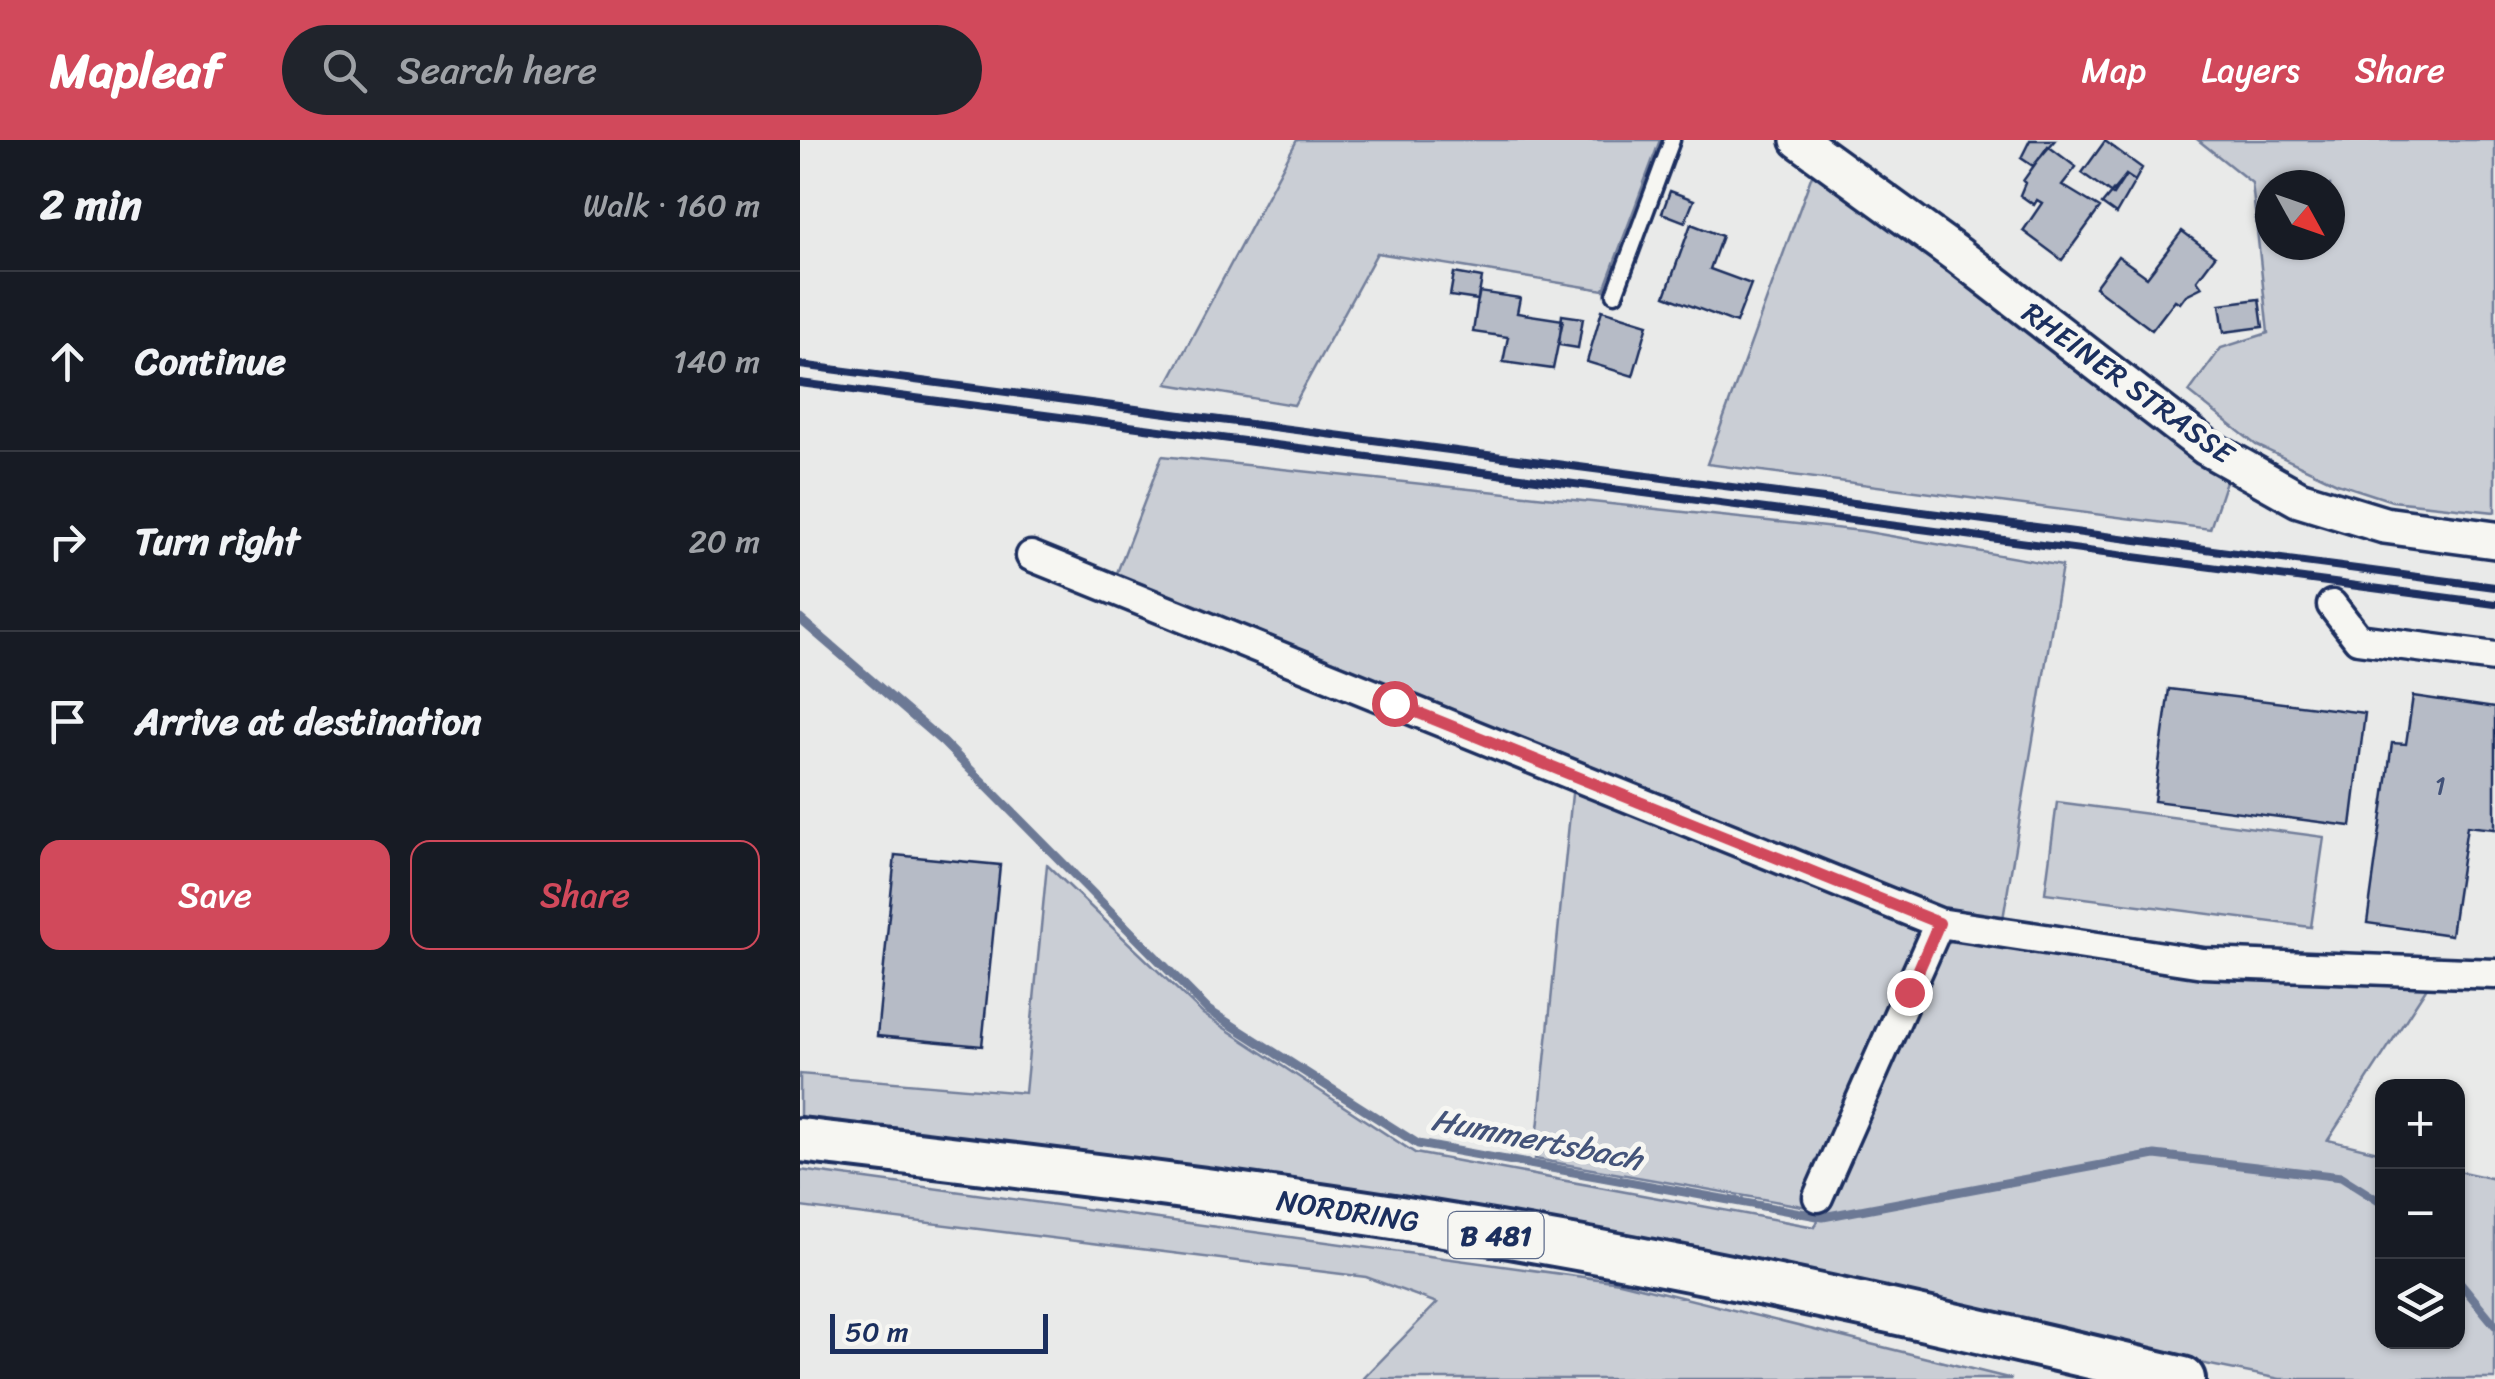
<!DOCTYPE html>
<html lang="en">
<head>
<meta charset="utf-8">
<style>
	:root { --surface:#171b24; --page:#20242c; --text:#f1f3f6; --muted:#9ea1a6; --line:#363941; --accent:#d1495b }
	body { margin:0; font-family:Sriracha,sans-serif; background:var(--page); color:var(--text) }
	.controls { position:absolute; right:30px; bottom:30px; display:grid; overflow:hidden; border-radius:20px; box-shadow:0 2px 8px #0004 }
	.controls button { width:90px; height:90px; display:grid; place-items:center; padding:0; border:0; border-bottom:2px solid var(--line); background:var(--surface); color:var(--text); font:50px sans-serif }
	.compass { position:absolute; left:1455px; top:30px; width:90px; height:90px; border-radius:50%; background:var(--surface); box-shadow:0 2px 8px #0004; rotate:130deg }
	.scale { position:absolute; left:30px; bottom:25px; width:218px; box-sizing:border-box; padding-left:10px; border:5px solid #1b2f5e; border-top:0; font-size:28px; line-height:35px; white-space:nowrap; color:#1b2f5e; -webkit-text-stroke:8px #f6f6f2; paint-order:stroke }
	.stop { position:absolute; width:30px; height:30px; margin:-22px; border:8px solid #d1495b; border-radius:50%; background:#fff }
	.stop.end { background:#d1495b; border-color:#fff; box-shadow:0 2px 10px #0008 }
	.list { margin:0; padding:0; list-style:none }
	h2 { display:flex; justify-content:space-between; align-items:center; height:130px; margin:0; padding:0 40px; font-size:42px }
	h2 small { font-size:32px; font-weight:400; color:var(--muted) }
	.list li { display:grid; grid-template-columns:65px 1fr auto; gap:30px; align-items:center; box-sizing:border-box; height:180px; padding:0 40px; border-top:2px solid var(--line) }
	.list b { display:block; font-size:38px; white-space:nowrap }
	.list em { font-size:32px; font-style:normal; color:var(--muted) }
	.actions { display:flex; gap:20px; padding:30px 40px }
	.actions a { flex:1; padding:22px 0; border:2px solid var(--accent); border-radius:20px; text-align:center; font-size:35px; color:var(--accent) }
	.actions .main { background:var(--accent); color:#fff }
	.icon { flex:none; width:55px; height:55px; fill:none; stroke:currentColor; stroke-width:2; stroke-linecap:round; stroke-linejoin:round }
	.map { position:relative; flex:none; width:1695px; height:1239px; overflow:hidden }
	header { display:flex; align-items:center; gap:60px; box-sizing:border-box; height:140px; padding:0 50px; background:var(--accent); color:#fff }
	header strong { font-size:48px }
	nav { display:flex; gap:55px; margin-inline-start:auto; font-size:35px }
	.search { width:700px; height:90px; background:var(--page); display:flex; align-items:center; gap:25px; box-sizing:border-box; padding:0 35px; border-radius:55px; color:var(--muted); font-size:38px }
	main { display:flex }
	aside { flex:1; background:var(--surface) }
	.map>svg:first-child { display:block }
</style>
</head>
<body>
<header>
<strong>Mapleaf</strong>
<div class="search"><svg class="icon" aria-label="search" viewBox="0 0 24 24"><circle cx="10" cy="10" r="6"/><path d="M15 15l6 6"/></svg>Search here</div>
<nav><a>Map</a><a>Layers</a><a>Share</a></nav>
</header>
<main>
<aside>
<h2>2 min<small>Walk · 160 m</small></h2>
<ul class="list">
<li><svg class="icon" aria-label="ahead" viewBox="0 0 24 24"><path d="M12 20V5M6 11l6-6 6 6"/></svg><div><b>Continue</b></div><em>140 m</em></li>
<li><svg class="icon" aria-label="right" viewBox="0 0 24 24"><path d="M7 20v-9h11M14 6l5 5-5 5"/></svg><div><b>Turn right</b></div><em>20 m</em></li>
<li><svg class="icon" aria-label="arrive" viewBox="0 0 24 24"><path d="M6 21V4h12l-3 4 3 4H6"/></svg><div><b>Arrive at destination</b></div></li>
</ul>
<div class="actions"><a class="main">Save</a><a>Share</a></div>
</aside>
<div class="map">
<svg width="1695" height="1239" viewBox="0 0 1695 1239">
	<rect width="100%" height="100%" fill="#e9eae9"/>
	<filter id="ink" filterUnits="userSpaceOnUse"><feTurbulence type="fractalNoise" baseFrequency=".01" numOctaves="2"/><feDisplacementMap in="SourceGraphic" scale="20" xChannelSelector="R" yChannelSelector="G"/><feConvolveMatrix kernelMatrix="1 2 1 2 8 2 1 2 1" color-interpolation-filters="sRGB"/></filter>
	<g filter="url(#ink)">
		<!-- green -->
		<path fill="#caced5" stroke="#727e9a" stroke-width="2.5" fill-rule="evenodd" d="M497 0H860L804 150 577 113 494 265 367 244Z
			M1398 0H1695V372L1592 361 1537 343 1456 305 1389 252 1421 208 1468 193 1452 43ZM1470 45H1530V105H1470Z
			M1013 32 1427 338 1410 389 907 324Z
			M362 316 1062 391 1262 426 1202 785 1136 773 315 438Z
			M773 644 1130 787 1008 1067 735 1019Z
			M1257 662 1524 697 1511 787 1245 753Z
			M247 725 403 874 615 1013 1015 1087 1145 796 1631 841 1528 1000 1582 1013V1202H1658V1031L1695 1039V1239H1480L553 1053 221 1004 0 980V934L225 953Z
			M0 1030 820 1142 1212 1239H563L637 1163 566 1137 0 1067Z"/>
		<g fill="none" stroke-linecap="round" stroke-linejoin="round">
			<!-- stream -->
			<path stroke="#6c7995" stroke-width="9" d="M0 479 143 602 408 870 618 1004 1023 1077 1355 1015 1541 1037 1582 1063
				M1658 1140 1695 1185"/>
		</g>
		<!-- building -->
		<path fill="#b6bbc6" stroke="#1b2f5e" stroke-width="2.5" d="M1230 0H1255L1233 26 1221 18Z
			M1305 1 1342 28 1335 41 1326 35 1313 55 1282 33Z
			M1248 6 1276 27 1262 45 1300 68 1262 120 1223 91 1242 63 1237 60 1234 65 1220 55 1225 43 1223 41Z
			M1326 35 1335 41 1316 74 1302 64Z
			M870 51 894 60 885 82 862 73Z
			M891 84 922 96 910 129 951 144 936 183 865 156Z
			M1382 91 1415 116 1397 140 1402 147 1386 155 1380 163 1375 160 1352 190 1295 147 1318 116 1347 137Z
			M654 133 682 138 678 160 650 156Z
			M679 152 720 158 717 173 763 180 753 229 703 222 708 197 673 192Z
			M1459 159 1463 187 1424 192 1420 164Z
			M802 170 848 184 833 236 787 222Z
			M762 175 783 178 778 208 759 205Z
			M1369 549 1565 573 1551 686 1354 661Z
			M1613 556 1695 568V689L1667 686 1651 795 1567 783 1592 603 1606 604Z
			M95 715 200 725 182 906 77 896Z"/>
		<g fill="none" stroke-linecap="round" stroke-linejoin="round">
			<!-- service casing -->
			<g stroke="#1b2f5e" stroke-width="21">
				<path id="service" d="M815 154 872 0"/>
			</g>
			<!-- minor casing -->
			<g stroke="#1b2f5e" stroke-width="35">
				<path id="minor" d="M231 416 1139 783 1403 823 1695 834
					M1532 465 1558 499 1695 517
					M1018 1057 1139 783"/>
			</g>
			<!-- tertiary casing -->
			<g stroke="#1b2f5e" stroke-width="42">
				<path id="tertiary" d="M999 0 1159 116 1406 307 1499 359 1584 385 1695 400"/>
			</g>
			<!-- primary casing -->
			<g stroke="#1b2f5e" stroke-width="50">
				<path id="primary" d="M0 1000C252 1030 505 1059 755 1104 966 1141 1175 1189 1383 1239"/>
			</g>
			<!-- service -->
			<use href="#service" stroke="#f6f6f2" stroke-width="14"/>
			<!-- minor -->
			<use href="#minor" stroke="#f6f6f2" stroke-width="28"/>
			<!-- tertiary -->
			<use href="#tertiary" stroke="#f6f6f2" stroke-width="35"/>
			<!-- primary -->
			<use href="#primary" stroke="#f6f6f2" stroke-width="42"/>
			<!-- rail -->
			<path stroke="#1b2f5e" stroke-width="8" d="M0 225 1695 447
				M0 243 1695 464"/>
		</g>
	</g>
	<g fill="none" stroke-linecap="round" stroke-linejoin="round" filter="url(#ink)">
		<!-- route -->
		<path stroke="#d1495b" stroke-width="12" d="M594 563 1139 783 1109 852"/>
	</g>
	<g text-anchor="middle" stroke-width="10" stroke-linejoin="round" paint-order="stroke">
		<!-- number labels -->
		<g font-size="25" fill="#425278">
			<text x="1640" y="654">1</text>
		</g>
		<!-- shield labels -->
		<rect fill="#f6f6f2" stroke="#5d6b8a" stroke-width="2.5" x="648.5" y="1072" width="95" height="46" rx="8"/>
		<g font-size="28" font-weight="bold" fill="#1b2f5e">
			<text x="696" y="1105">B 481</text>
		</g>
		<!-- street labels -->
		<g font-size="30" fill="#1b2f5e" stroke="#f6f6f2">
			<text transform="translate(1328 243) rotate(36)" y="10">RHEINER STRASSE</text>
			<text transform="translate(548 1071) rotate(9)" y="10">NORDRING</text>
		</g>
		<!-- water labels -->
		<g font-size="32" font-style="italic" fill="#44547a" stroke="#f6f6f2">
			<text transform="translate(737 999) rotate(11)" y="11">Hummertsbach</text>
		</g>
	</g>
</svg>
<div class="controls">
<button>+</button>
<button>−</button>
<button><svg class="icon" aria-label="layers" viewBox="0 0 24 24"><path d="M12 4l9 5-9 5-9-5zM3 14l9 5 9-5"/></svg></button>
</div>
<svg class="compass" viewBox="-18 -18 36 36"><path d="M0-13l5 13h-10z" fill="#e53935"/><path d="M0 13l5-13h-10z" fill="#9ea1a6"/></svg>
<div class="scale">50 m</div>
<div class="stop" style="left:594px;top:563px"></div>
<div class="stop end" style="left:1109px;top:852px"></div>
</div>
</main>
</body>
</html>
